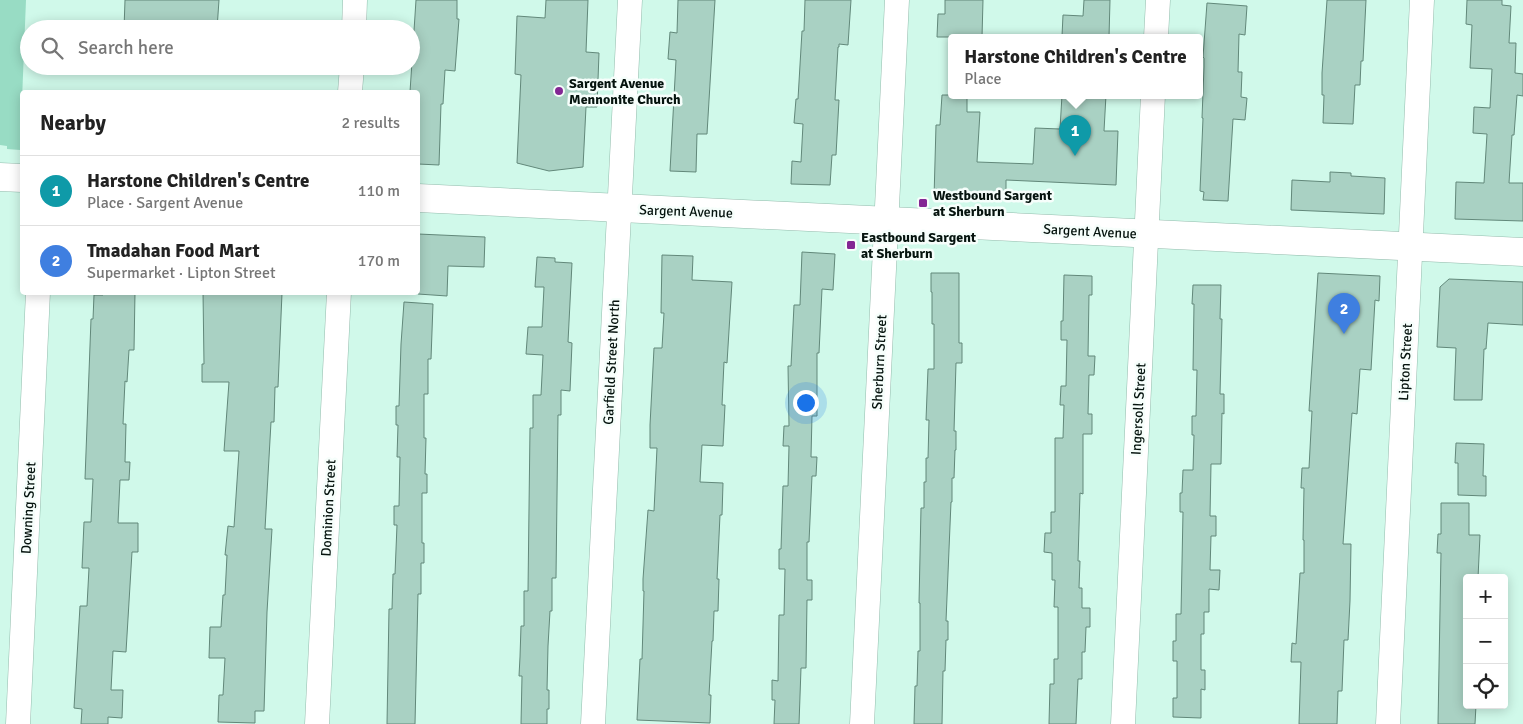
<!DOCTYPE html>
<html lang="en">
<head>
<meta charset="utf-8">
<style>
	:root { --surface:#fff; --page:#f6f6f6; --text:#222; --muted:#767676; --line:#e0e0e0; --accent:#b45309 }
	body { margin:0; font-family:Signika,sans-serif; background:var(--page); color:var(--text) }
	.controls { position:absolute; right:15px; bottom:15px; display:grid; overflow:hidden; border-radius:5px; box-shadow:0 2px 12px #0003 }
	.controls button { width:45px; height:45px; display:grid; place-items:center; padding:0; border:0; border-bottom:1px solid var(--line); background:var(--surface); color:var(--text); font:25px sans-serif }
	.you { position:absolute; left:805px; top:402px; width:18px; height:18px; margin:-12px; border:4px solid #fff; border-radius:50%; background:#1a73e8; box-shadow:0 0 0 8px #1a73e833 }
	.badge { display:grid; place-items:center; width:32px; height:32px; border-radius:50%; background:var(--accent); color:#fff; font-size:16px; font-weight:700 }
	.pin { position:absolute; translate:-50% -41px; filter:drop-shadow(0 1px 2px #0008) }
	.pin::after { content:''; position:absolute; top:26px; width:18px; height:15px; background:inherit; clip-path:polygon(0 0,100% 0,50% 100%) }
	.popup { position:absolute; left:948px; top:34px; width:255px; height:65px; box-sizing:border-box; display:grid; place-content:center; border-radius:5px; background:var(--surface); filter:drop-shadow(0 1px 4px #0005); font-size:16px; white-space:nowrap; color:var(--muted) }
	.popup b { font-size:19px; color:var(--text) }
	.popup::after { content:''; position:absolute; left:50%; top:100%; margin-left:-10px; border:10px solid transparent; border-top-color:var(--surface) }
	.list { margin:0; padding:0; list-style:none }
	h2 { display:flex; justify-content:space-between; align-items:center; height:65px; margin:0; padding:0 20px; font-size:21px }
	h2 small { font-size:16px; font-weight:400; color:var(--muted) }
	.list li { display:grid; grid-template-columns:32px 1fr auto; gap:15px; align-items:center; box-sizing:border-box; height:70px; padding:0 20px; border-top:1px solid var(--line) }
	.list b { display:block; font-size:19px; white-space:nowrap }
	.list p { margin:0; font-size:16px; white-space:nowrap; color:var(--muted) }
	.list em { font-size:16px; font-style:normal; color:var(--muted) }
	.icon { flex:none; width:28px; height:28px; fill:none; stroke:currentColor; stroke-width:2; stroke-linecap:round; stroke-linejoin:round }
	.map { position:relative; flex:none; width:1523px; height:724px; overflow:hidden }
	.search { position:absolute; background:var(--surface); box-shadow:0 2px 12px #0003; left:20px; top:20px; width:400px; height:55px; display:flex; align-items:center; gap:12px; box-sizing:border-box; padding:0 18px; border-radius:28px; color:var(--muted); font-size:19px }
	.panel { position:absolute; background:var(--surface); box-shadow:0 2px 12px #0003; left:20px; top:90px; width:400px; height:205px; border-radius:5px }
	.map>svg:first-child { display:block }
</style>
</head>
<body>
<div class="map">
<svg width="1523" height="724" viewBox="0 0 1523 724">
	<rect width="100%" height="100%" fill="#d0f9ea"/>
	<!-- green -->
	<path fill="#98dcc4" d="M0 0H26L20 150 7 149V146L0 145Z"/>
	<!-- building -->
	<path fill="#a9d1c3" stroke="#62887a" d="M125 0H219L217 29H124Z
		M416 0H457V19H459L455 71 445 70 443 104H441L439 165 418 164V92H410Z
		M546 0H588L586 52 599 53 597 107H586L583 167 549 171 517 163 521 75 515 74 517 16 545 18Z
		M678 0H715L707 134H697L696 172 670 171 676 60 668 59 670 32 677 33Z
		M805 0H851L848 45 839 44V47H838L835 100H839L836 155H832L830 185 791 184 792 161 801 162 803 124 794 123 796 99H798L802 31H804Z
		M945 0H983L982 37H937L938 14H945Z
		M1084 0H1110L1109 37 1062 36 1063 15 1083 16Z
		M1327 0H1366L1363 61H1361L1360 85H1355L1353 124 1323 123 1324 95H1322V73Z
		M1467 0H1502V5L1511 6 1509 43H1516L1515 73 1523 74V96L1517 95 1514 135H1512L1509 183H1523V221L1455 219 1456 182 1484 183 1487 134 1473 133 1474 107 1490 108 1492 69 1470 68 1472 25 1466 24Z
		M1207 3 1247 6 1245 35 1239 34 1238 72H1242L1241 97 1247 98 1245 120 1233 119 1228 201 1203 200 1204 192 1200 191 1203 118H1202L1204 67V58L1203 57Z
		M942 95H967V112H980L977 162 1033 164 1035 128 1060 129 1062 95H1106L1104 131H1118L1116 185 1006 180V200L934 198 936 125H940Z
		M1330 172 1351 173V176L1385 178 1384 214 1291 210 1292 180 1330 182Z
		M418 234 485 237 484 267 448 266 447 296 418 294Z
		M802 252 835 254 833 290 822 289 819 353H817V416H812L811 457H817L816 476H812L809 542H807V580H812V600H807L806 668H801L799 724H774L775 700H772V680L778 681 779 615H784L785 569H779V549H781L783 486H788L789 446H783L784 426H789L788 366H791L794 305H800Z
		M662 255 693 256 692 280 732 282 727 363 724 362 722 405H725L723 446 702 445 700 482 723 483 722 515H720L717 579H719L718 611H714L713 641H712L709 695H711L710 723 637 720 640 659H642L644 591H643V579L648 510 654 511 657 448H650V425L654 348H662L664 313H661Z
		M537 257 555 258V262L572 263 568 342 572 343 570 391 561 390V415H558L556 578H552V611H550L548 646 547 690H549V709H547V724H521L522 676H519L520 657 521 626H524V591H528L530 428H533V395H541L543 355 526 354 528 327H542L544 287H535Z
		M931 273H959V343H962V363H956L954 431H956V450H955L954 478H952V502H951L946 621H948V640H946L945 671H943L942 724H914L915 686H917L918 651H920V603H919L921 508H924V482H926V458H928L929 420H926L928 369H934V324H932V292H931Z
		M1318 273 1380 276 1379 301 1375 300 1371 370 1360 369 1357 414 1352 413 1343 544H1351L1350 601 1348 640H1344L1342 691H1338L1337 724H1299L1301 662H1291L1292 643 1296 644 1300 573H1304V540H1303L1304 488H1301L1302 468H1309L1312 411H1309Z
		M1064 275 1092 276V295H1089L1088 356H1095L1094 375H1089L1088 414H1092V434H1083V494L1080 493 1078 561H1080L1079 588H1082V608H1090V627H1086L1085 652H1082V679H1078L1076 724H1049L1050 684H1054V659H1058V607H1054L1055 580H1052V553L1044 552 1045 533H1051V512H1055V438H1063L1064 405H1060L1061 386H1066L1067 340H1061V321H1063Z
		M1449 279 1523 282V325L1488 323 1486 349H1484L1482 400H1454L1456 348 1437 347 1440 287Z
		M1193 285H1221L1220 319H1222L1220 394H1224V414L1222 413 1221 464H1211L1210 516H1216V536H1211L1210 570H1220L1219 590 1209 589V612H1204V634H1201V670H1205V690L1201 689V718L1173 717V698H1177V661H1173V641H1176V614H1181L1183 512H1180V493H1182L1183 470H1193L1194 435H1192V416H1196L1197 370H1193L1194 304H1192Z
		M103 292H135L134 350H129L127 382 125 381 123 424H126L125 462H130L129 480H120L118 523H138V552H132L126 652 113 651 111 690H123L122 718 108 717V724H81L82 709 74 708 80 606H87L89 568H82L84 522H91L93 479H85L91 319H93L94 295H103Z
		M203 292 282 293 278 387H275L274 422H271L265 529H272L267 612 264 711H255V723L218 722 219 695H223L225 658H209L210 627H221L223 595H225L227 555H225L228 526 234 527 239 451H224L229 382H202V364H204Z
		M404 302 433 304 431 359H428V394H424V438H426L425 474H427V493H422V543H424V563H421V594H418L415 724H387L389 609H392L393 574H395L397 525H394V506H399L400 457H397L398 425H396V406H399L401 344Z
		M1456 443 1484 444 1483 476H1486V496L1458 495V463H1455Z
		M1441 503H1469V535H1480L1478 578H1467V705H1476L1475 724H1438L1441 553H1437L1438 534H1441Z"/>
	<g fill="none" stroke-linecap="round" stroke-linejoin="round">
		<!-- minor casing -->
		<g stroke="#94bcad" stroke-width="25">
			<path id="minor" d="M354 29 355 0
				M1156 37 1158 0
				M350 92 352 66
				M18 724 38 292
				M317 724 339 292
				M593 724 630 0
				M862 724 897 0
				M1123 724 1153 95
				M1388 724 1422 0"/>
		</g>
		<!-- major casing -->
		<g stroke="#94bcad" stroke-width="29">
			<path id="major" d="M0 177 22 178
				M418 198 1523 252"/>
		</g>
		<!-- minor -->
		<use href="#minor" stroke="#fff" stroke-width="24"/>
		<!-- major -->
		<use href="#major" stroke="#fff" stroke-width="28"/>
	</g>
	<!-- markers -->
	<g fill="#832794" stroke="#f6fefb" stroke-width="2">
		<circle cx="559" cy="91" r="5"/>
		<rect x="918" y="198" width="10" height="10" rx="2.5"/>
		<rect x="846" y="240" width="10" height="10" rx="2.5"/>
	</g>
	<g text-anchor="middle" stroke-width="5" stroke-linejoin="round" paint-order="stroke">
		<!-- poi labels -->
		<g font-size="14" font-weight="bold" fill="#05130e" stroke="#f6fefb" text-anchor="start">
			<text x="569" y="88">Sargent Avenue<tspan x="569" dy="16">Mennonite Church</tspan></text>
			<text x="933" y="200">Westbound Sargent<tspan x="933" dy="16">at Sherburn</tspan></text>
			<text x="861" y="242">Eastbound Sargent<tspan x="861" dy="16">at Sherburn</tspan></text>
		</g>
		<!-- street labels -->
		<g font-size="14" fill="#05130e" stroke="#f6fefb">
			<text transform="translate(686 211) rotate(2)" y="5">Sargent Avenue</text>
			<text transform="translate(1090 231) rotate(3)" y="5">Sargent Avenue</text>
			<text transform="translate(611 362) rotate(-87)" y="5">Garfield Street North</text>
			<text transform="translate(879 362) rotate(-87)" y="5">Sherburn Street</text>
			<text transform="translate(1405 362) rotate(-87)" y="5">Lipton Street</text>
			<text transform="translate(1138 409) rotate(-87)" y="5">Ingersoll Street</text>
			<text transform="translate(28 508) rotate(-87)" y="5">Downing Street</text>
			<text transform="translate(328 508) rotate(-87)" y="5">Dominion Street</text>
		</g>
	</g>
</svg>
<div class="controls">
<button>+</button>
<button>−</button>
<button><svg class="icon" aria-label="locate" viewBox="0 0 24 24"><circle cx="12" cy="12" r="6"/><path d="M12 2v4M12 18v4M2 12h4M18 12h4"/></svg></button>
</div>
<div class="you"></div>
<div class="pin badge" style="left:1075px;top:156px;background:#0f9aa8">1</div>
<div class="popup"><b>Harstone Children's Centre</b>Place</div>
<div class="pin badge" style="left:1344px;top:334px;background:#3f7fe0">2</div>
<div class="search"><svg class="icon" aria-label="search" viewBox="0 0 24 24"><circle cx="10" cy="10" r="6"/><path d="M15 15l6 6"/></svg>Search here</div>
<section class="panel">
<h2>Nearby<small>2 results</small></h2>
<ul class="list">
<li><span class="badge" style="background:#0f9aa8">1</span><div><b>Harstone Children's Centre</b><p>Place · Sargent Avenue</p></div><em>110 m</em></li>
<li><span class="badge" style="background:#3f7fe0">2</span><div><b>Tmadahan Food Mart</b><p>Supermarket · Lipton Street</p></div><em>170 m</em></li>
</ul>
</section>
</div>
</body>
</html>
